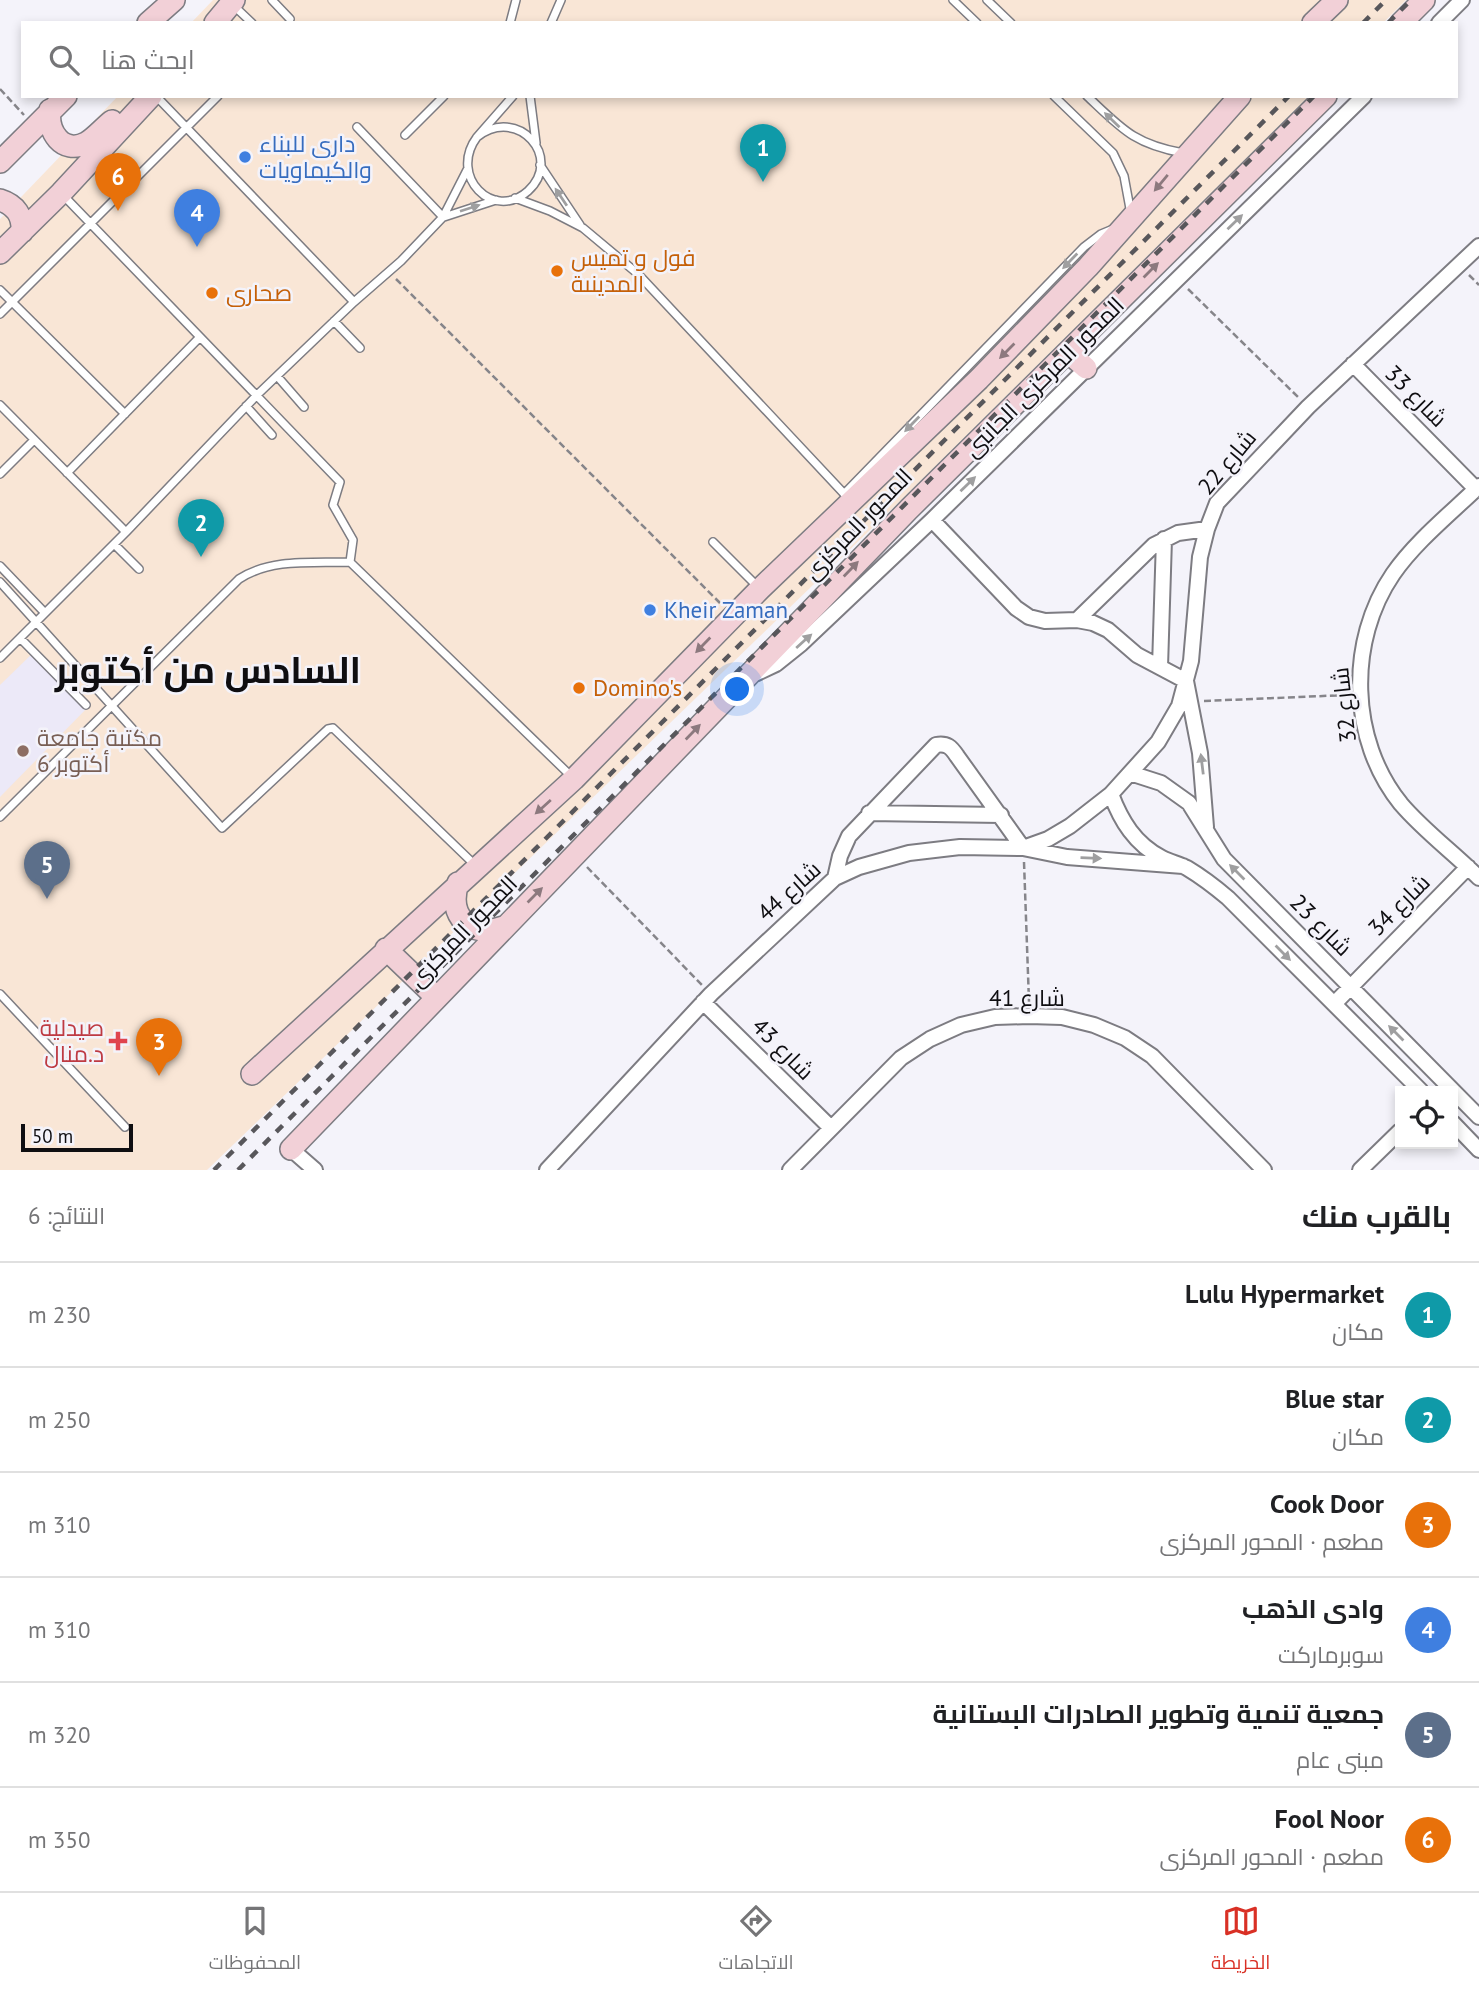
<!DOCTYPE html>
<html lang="ar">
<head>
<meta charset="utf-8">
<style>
	:root { --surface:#fff; --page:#f6f6f6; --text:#202124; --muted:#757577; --line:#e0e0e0; --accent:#d93025 }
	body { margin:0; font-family:"PT Sans",Cairo,sans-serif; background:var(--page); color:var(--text); direction:rtl }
	.controls { position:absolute; right:21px; bottom:21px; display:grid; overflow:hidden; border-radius:0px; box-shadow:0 4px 10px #0003 }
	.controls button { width:63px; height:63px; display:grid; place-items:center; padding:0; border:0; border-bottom:2px solid var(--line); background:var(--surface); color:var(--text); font:35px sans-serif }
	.scale { position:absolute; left:21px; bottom:18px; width:112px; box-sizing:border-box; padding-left:7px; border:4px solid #0f0e11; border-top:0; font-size:19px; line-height:24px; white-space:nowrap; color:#0f0e11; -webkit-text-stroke:5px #f4f3fa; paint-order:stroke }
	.you { position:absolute; left:738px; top:690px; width:24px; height:24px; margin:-18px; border:5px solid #fff; border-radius:50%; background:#1a73e8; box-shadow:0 0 0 10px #1a73e833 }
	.badge { display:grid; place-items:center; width:46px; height:46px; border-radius:50%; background:var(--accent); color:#fff; font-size:23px; font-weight:700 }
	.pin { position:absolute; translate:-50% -58px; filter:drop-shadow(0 2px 4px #0008) }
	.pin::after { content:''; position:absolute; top:37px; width:24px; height:21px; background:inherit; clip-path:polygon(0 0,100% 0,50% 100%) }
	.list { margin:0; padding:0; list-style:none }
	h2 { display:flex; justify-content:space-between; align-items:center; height:91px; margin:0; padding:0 28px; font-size:30px }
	h2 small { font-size:23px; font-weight:400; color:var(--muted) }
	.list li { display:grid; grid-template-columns:46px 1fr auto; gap:21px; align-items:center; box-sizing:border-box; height:105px; padding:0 28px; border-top:2px solid var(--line) }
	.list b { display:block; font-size:26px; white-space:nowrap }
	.list p { margin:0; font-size:23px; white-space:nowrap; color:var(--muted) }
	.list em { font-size:23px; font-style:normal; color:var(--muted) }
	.icon { flex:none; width:38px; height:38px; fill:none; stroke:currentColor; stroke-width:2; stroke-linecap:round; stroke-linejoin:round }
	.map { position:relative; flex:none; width:1479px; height:1170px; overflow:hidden; direction:ltr }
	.search { position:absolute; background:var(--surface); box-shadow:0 4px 10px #0003; left:21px; right:21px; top:21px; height:77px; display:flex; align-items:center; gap:18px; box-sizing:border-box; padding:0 24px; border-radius:0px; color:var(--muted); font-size:26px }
	.sheet { height:721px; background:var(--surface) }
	nav { display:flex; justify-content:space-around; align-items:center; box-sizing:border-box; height:98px; border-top:2px solid var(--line); background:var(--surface); font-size:19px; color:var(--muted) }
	nav a { display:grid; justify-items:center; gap:4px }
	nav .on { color:var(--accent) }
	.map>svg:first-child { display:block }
</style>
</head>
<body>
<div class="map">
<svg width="1479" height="1170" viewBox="0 0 1479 1170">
	<rect width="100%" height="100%" fill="#f4f3fa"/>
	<!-- industrial -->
	<path fill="#f9e6d6" d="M213 0H1406L1383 23H191Z
		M118 96H1309L898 503 207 1170H0V219Z"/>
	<!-- built -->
	<path fill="#ece9f8" d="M37 649 91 704 0 797V685Z"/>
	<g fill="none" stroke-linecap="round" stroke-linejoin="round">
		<!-- service casing -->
		<g stroke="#7d7c82" stroke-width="10">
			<path id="service" d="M272 0 290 19
				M953 0 977 23
				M987 0 1011 23
				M232 4 252 23
				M510 23 516 0
				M551 23 561 0
				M156 96 354 302
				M530 96 536 143
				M1054 96 1113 153 1124 176 1131 214
				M1087 96C1122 129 1134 144 1183 153
				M357 127 443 217
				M405 135 444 96
				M477 137C518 105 564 158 528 191 493 222 448 176 477 137L513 96
				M540 165 580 225
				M515 198 550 211 583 228 638 274 849 499
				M444 217 496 200
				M0 290 125 414
				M0 314 218 96
				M334 321 360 348
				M277 376 304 407
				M0 405 126 532
				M246 406 272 435
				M67 473 200 337
				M0 474 34 440
				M844 494 1084 247 1101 234 1113 229
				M713 542 759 588
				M114 544 139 569
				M350 562 573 778
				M0 566 45 613
				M0 582 222 828 328 729 333 728 476 866
				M20 638 86 705
				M0 658 126 532 258 394 354 302 401 261 443 217 467 170
				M0 817 239 579C271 558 313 563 350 562L353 540 333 505 340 482 62 194
				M0 994 125 1127"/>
		</g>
		<!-- minor casing -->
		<g stroke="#7d7c82" stroke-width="18">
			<path id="minor" d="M1439 23 1462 0
				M1353 364 1476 489
				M1479 486C1451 513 1415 542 1393 574 1347 641 1349 740 1401 804 1424 831 1454 853 1479 878
				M932 520 1016 608 1029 617 1045 621 1077 620 1093 623 1108 630 1137 655 1186 681 1200 753 1206 827
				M1077 620 1154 545 1178 533 1207 529
				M1160 667 1164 539
				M757 673 776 664 801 644 932 520 1364 96
				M1130 773 1161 783 1189 803 1224 859 1479 1117
				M1111 794C1121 821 1135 844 1162 858 1170 862 1179 864 1187 868 1202 877 1215 887 1228 898L1421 1091
				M869 813 1001 815
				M835 878 840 856 849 836 936 745C947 743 951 747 957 756L1023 848 1067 857 1183 866
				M703 1002 831 1128
				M1334 1004 1468 867
				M1453 1123 1479 1150
				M291 1149 315 1170
				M547 1170 711 994 835 878 859 867 909 853 960 847 1023 848 1048 839 1070 826 1111 794 1158 742 1179 706 1191 661 1200 557 1207 529 1217 503 1308 407 1479 246
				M790 1170 901 1058 930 1039 961 1025 995 1017 1029 1016 1062 1017 1094 1025 1125 1038 1152 1056 1264 1170
				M1360 1170 1400 1131"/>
		</g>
		<!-- secondary casing -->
		<g stroke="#7d7c82" stroke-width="24">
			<path id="secondary" d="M148 23 174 0
				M215 23 234 0
				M1313 23 1337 0
				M1401 23 1424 0
				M50 110C47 131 62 155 86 143 95 138 103 128 112 121
				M0 162 66 96
				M0 200C16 205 23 216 22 232
				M0 253 61 193 151 96
				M1069 353 1086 368
				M458 883C447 916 471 939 503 927
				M386 949 436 997
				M252 1074 574 779 760 589 979 379 1088 267 1240 96
				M291 1149 909 509 1326 96"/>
		</g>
		<!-- path -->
		<path stroke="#86858a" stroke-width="2.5" stroke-dasharray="7 3.5" stroke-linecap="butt" d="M0 89 24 115
			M1469 275 1479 285
			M396 279 720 603
			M1188 289 1298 397
			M1204 701 1347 695
			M1024 862 1029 1002
			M587 867 702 985"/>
		<!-- service -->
		<use href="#service" stroke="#fff" stroke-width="7"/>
		<!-- minor -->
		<use href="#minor" stroke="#fff" stroke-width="14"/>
		<!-- secondary -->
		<use href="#secondary" stroke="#f2d0d7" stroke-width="21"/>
		<!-- rail -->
		<path stroke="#58575b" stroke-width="4.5" stroke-dasharray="9 9" stroke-linecap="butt" d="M1363 23 1386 0
			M1388 23 1411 0
			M214 1170 1289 96
			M238 1170 1314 96"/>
	</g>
	<!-- one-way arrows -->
	<defs><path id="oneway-solid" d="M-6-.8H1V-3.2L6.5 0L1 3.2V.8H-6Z" transform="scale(1.75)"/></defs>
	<g fill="#9f9fa0">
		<use href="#oneway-solid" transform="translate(1112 120) rotate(-136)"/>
		<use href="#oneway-solid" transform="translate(561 197) rotate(-124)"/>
		<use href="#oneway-solid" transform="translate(470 208) rotate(-18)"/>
		<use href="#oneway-solid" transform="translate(1235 222) rotate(-44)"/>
		<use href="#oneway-solid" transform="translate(1070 261) rotate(134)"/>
		<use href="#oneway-solid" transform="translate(912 424) rotate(134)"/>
		<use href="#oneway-solid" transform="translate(968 484) rotate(-44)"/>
		<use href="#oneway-solid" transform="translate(804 641) rotate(-42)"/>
		<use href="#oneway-solid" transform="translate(1202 764) rotate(-97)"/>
		<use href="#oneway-solid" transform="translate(1091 858) rotate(2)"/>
		<use href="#oneway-solid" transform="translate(1237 872) rotate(-135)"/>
		<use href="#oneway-solid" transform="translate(1283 953) rotate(45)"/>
		<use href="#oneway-solid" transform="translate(1396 1033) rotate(-135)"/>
	</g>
	<g fill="#8c797e">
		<use href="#oneway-solid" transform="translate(1161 183) rotate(130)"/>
		<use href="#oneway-solid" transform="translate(1151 270) rotate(-45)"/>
		<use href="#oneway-solid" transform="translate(1007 351) rotate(135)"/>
		<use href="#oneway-solid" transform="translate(851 569) rotate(-46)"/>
		<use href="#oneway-solid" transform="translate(703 645) rotate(134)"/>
		<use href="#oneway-solid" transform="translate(693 732) rotate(-46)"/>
		<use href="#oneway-solid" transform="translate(543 807) rotate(138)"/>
		<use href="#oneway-solid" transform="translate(535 895) rotate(-45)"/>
	</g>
	<!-- markers -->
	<g fill="#3f7fe0" stroke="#f4f3fa" stroke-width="2.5">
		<circle cx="245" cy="157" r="7"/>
		<circle cx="650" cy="610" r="7"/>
	</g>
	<g fill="#e8710a" stroke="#f4f3fa" stroke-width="2.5">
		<circle cx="557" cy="271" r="7"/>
		<circle cx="212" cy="293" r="7"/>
		<circle cx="579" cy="688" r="7"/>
	</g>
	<circle fill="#8d6e63" stroke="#f4f3fa" stroke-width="2.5" cx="23" cy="751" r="7"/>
	<path fill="#e0444e" stroke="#f4f3fa" stroke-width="2.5" d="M114.5 1030.5h7v7h7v7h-7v7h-7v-7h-7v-7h7z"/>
	<g text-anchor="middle" stroke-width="5" stroke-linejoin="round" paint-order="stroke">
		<!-- shop labels -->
		<g font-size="23" fill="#366cbe" stroke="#f4f3fa" text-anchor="start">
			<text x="259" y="152">دارى للبناء<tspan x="259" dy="26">والكيماويات</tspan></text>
			<text x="664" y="618">Kheir Zaman</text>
		</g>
		<!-- food labels -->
		<g font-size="23" fill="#c56008" stroke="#f4f3fa" text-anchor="start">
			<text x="571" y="266">فول و تميس<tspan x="571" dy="26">المدينىة</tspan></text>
			<text x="226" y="301">صحارى</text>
			<text x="593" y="696">Domino's</text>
		</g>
		<!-- street labels -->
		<g font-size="23" fill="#0f0e11" stroke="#f4f3fa">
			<text transform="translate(1044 377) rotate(-45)" y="8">المحور المركزى الجانبى</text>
			<text transform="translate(1416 396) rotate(45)" y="8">شارع 33</text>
			<text transform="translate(1227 462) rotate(-50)" y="8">شارع 22</text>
			<text transform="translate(858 524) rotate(-46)" y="8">المحور المركزى</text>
			<text transform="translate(1344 705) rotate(-96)" y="8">شارع 32</text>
			<text transform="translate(789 891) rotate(-42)" y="8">شارع 44</text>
			<text transform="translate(1399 905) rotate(-45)" y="8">شارع 34</text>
			<text transform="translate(1321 925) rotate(45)" y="8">شارع 23</text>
			<text transform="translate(463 931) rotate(-46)" y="8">المحور المركزى</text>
			<text x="1027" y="1006">شارع 41</text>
			<text transform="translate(783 1049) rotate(45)" y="8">شارع 43</text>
		</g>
		<!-- education labels -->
		<g font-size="23" fill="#785e54" stroke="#f4f3fa" text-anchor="start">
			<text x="37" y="746">مكتبة جامعة<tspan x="37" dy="26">6 أكتوبر</tspan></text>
		</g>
		<!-- health labels -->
		<g font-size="23" fill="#be3a42" stroke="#f4f3fa" text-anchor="end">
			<text x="104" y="1036">صيدلية<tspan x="104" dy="26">د.منال</tspan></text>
		</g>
		<!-- town labels -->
		<g font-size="37" font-weight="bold" fill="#0f0e11" stroke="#f4f3fa">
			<text x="208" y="683">السادس من أكتوبر</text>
		</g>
	</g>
</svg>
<div class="controls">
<button><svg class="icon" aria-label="locate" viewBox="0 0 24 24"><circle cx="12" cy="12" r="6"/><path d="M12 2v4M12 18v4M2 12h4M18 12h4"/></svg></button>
</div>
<div class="scale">50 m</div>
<div class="you"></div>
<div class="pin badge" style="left:763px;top:182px;background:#0f9aa8">1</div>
<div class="pin badge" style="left:201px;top:557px;background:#0f9aa8">2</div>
<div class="pin badge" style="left:159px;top:1076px;background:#e8710a">3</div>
<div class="pin badge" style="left:197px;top:247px;background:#3f7fe0">4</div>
<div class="pin badge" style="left:47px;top:899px;background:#5c6f8a">5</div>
<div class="pin badge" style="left:118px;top:211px;background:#e8710a">6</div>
<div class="search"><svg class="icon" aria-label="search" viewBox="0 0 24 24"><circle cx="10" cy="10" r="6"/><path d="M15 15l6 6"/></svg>ابحث هنا</div>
</div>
<section class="sheet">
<h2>بالقرب منك<small>النتائج: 6</small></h2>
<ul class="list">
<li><span class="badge" style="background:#0f9aa8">1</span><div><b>Lulu Hypermarket</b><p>مكان</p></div><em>230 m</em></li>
<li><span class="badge" style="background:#0f9aa8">2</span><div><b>Blue star</b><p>مكان</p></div><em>250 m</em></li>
<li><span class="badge" style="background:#e8710a">3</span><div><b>Cook Door</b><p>مطعم · المحور المركزى</p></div><em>310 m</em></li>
<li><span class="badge" style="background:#3f7fe0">4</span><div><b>وادى الذهب</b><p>سوبرماركت</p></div><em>310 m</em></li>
<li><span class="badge" style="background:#5c6f8a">5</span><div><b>جمعية تنمية وتطوير الصادرات البستانية</b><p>مبنى عام</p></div><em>320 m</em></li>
<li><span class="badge" style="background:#e8710a">6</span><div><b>Fool Noor</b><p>مطعم · المحور المركزى</p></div><em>350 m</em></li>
</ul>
</section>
<nav>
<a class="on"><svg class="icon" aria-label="map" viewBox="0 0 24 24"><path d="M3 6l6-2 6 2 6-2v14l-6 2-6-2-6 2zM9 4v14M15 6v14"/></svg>الخريطة</a>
<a><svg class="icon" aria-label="directions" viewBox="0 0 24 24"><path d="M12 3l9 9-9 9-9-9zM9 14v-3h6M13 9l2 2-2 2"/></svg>الاتجاهات</a>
<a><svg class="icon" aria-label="saved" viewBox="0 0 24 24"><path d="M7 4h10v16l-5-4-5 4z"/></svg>المحفوظات</a>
</nav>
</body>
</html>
